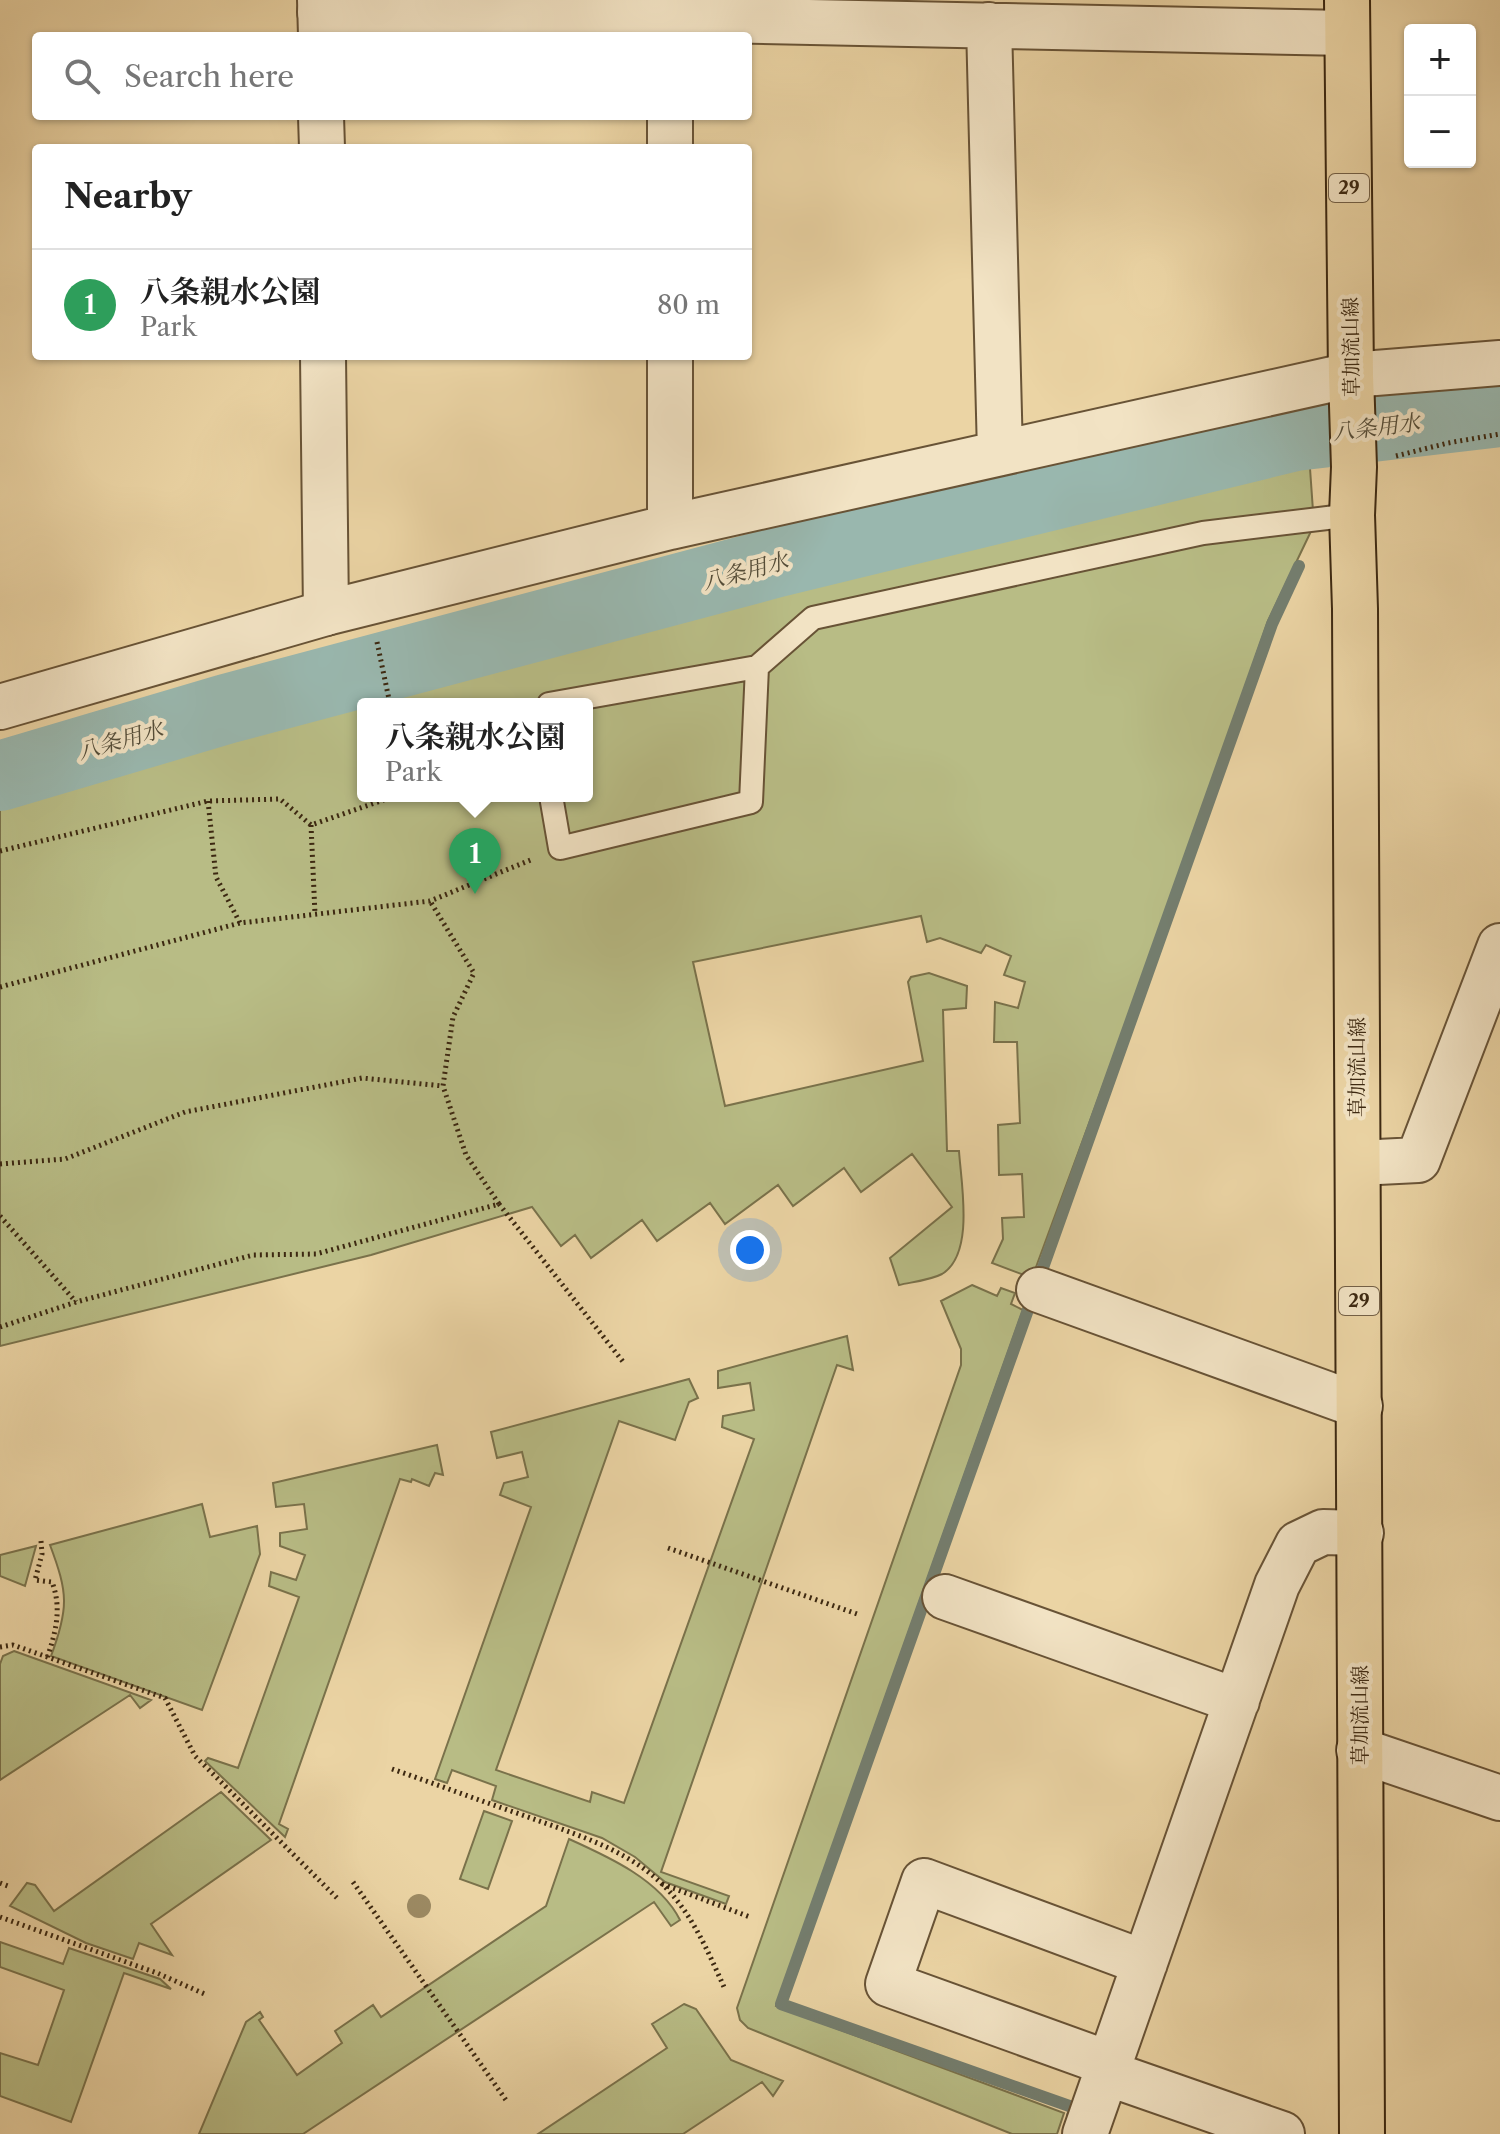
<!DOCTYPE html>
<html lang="en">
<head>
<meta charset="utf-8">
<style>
	:root { --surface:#fff; --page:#f2f2f2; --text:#222; --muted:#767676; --line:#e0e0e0; --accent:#111827 }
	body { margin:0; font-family:"Libre Caslon Text","Noto Serif JP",serif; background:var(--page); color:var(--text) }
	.controls { position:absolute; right:24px; top:24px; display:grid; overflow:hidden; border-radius:8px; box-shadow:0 2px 6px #0004 }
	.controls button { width:72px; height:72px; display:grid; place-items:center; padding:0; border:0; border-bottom:2px solid var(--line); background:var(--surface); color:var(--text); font:40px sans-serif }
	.you { position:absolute; left:750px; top:1250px; width:28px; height:28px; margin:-20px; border:6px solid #fff; border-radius:50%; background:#1a73e8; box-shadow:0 0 0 12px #1a73e833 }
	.badge { display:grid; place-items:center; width:52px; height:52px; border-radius:50%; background:var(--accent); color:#fff; font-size:26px; font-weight:700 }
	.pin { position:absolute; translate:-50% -66px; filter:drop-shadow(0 2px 4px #0008) }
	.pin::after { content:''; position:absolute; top:42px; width:28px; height:24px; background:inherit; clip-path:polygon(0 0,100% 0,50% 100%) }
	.popup { position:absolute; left:357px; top:698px; width:236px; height:104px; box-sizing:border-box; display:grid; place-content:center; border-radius:8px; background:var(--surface); filter:drop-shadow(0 2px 6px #0005); font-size:26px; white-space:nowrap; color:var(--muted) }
	.popup b { font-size:30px; color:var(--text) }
	.popup::after { content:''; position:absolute; left:50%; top:100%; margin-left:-16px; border:16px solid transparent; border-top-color:var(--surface) }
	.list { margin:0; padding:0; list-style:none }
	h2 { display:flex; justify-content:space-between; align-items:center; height:104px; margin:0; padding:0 32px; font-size:34px }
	h2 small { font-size:26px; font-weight:400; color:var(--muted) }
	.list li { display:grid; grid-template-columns:52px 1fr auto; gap:24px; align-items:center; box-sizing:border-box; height:112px; padding:0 32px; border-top:2px solid var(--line) }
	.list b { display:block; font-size:30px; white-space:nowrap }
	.list p { margin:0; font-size:26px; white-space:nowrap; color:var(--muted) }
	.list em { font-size:26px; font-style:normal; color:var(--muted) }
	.icon { flex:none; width:44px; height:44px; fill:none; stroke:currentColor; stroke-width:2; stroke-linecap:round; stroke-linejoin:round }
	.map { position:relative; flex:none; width:1500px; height:2134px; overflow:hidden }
	.search { position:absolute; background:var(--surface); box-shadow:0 2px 6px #0004; left:32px; top:32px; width:720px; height:88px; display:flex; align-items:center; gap:20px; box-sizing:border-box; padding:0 28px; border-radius:8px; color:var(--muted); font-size:30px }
	.panel { position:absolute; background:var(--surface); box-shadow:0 2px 6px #0004; left:32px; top:144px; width:720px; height:216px; border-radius:8px }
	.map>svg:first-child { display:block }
</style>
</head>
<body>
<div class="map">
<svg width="1500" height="2134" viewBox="0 0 1500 2134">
	<rect width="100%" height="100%" fill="#ebd4a4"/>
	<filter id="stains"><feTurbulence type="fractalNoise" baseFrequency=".0025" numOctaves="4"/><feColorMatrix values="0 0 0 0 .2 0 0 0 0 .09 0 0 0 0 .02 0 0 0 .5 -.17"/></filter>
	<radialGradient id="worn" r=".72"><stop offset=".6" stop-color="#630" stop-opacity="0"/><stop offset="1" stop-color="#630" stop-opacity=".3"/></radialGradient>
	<!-- green -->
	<path fill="#b8bc85" stroke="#7a724b" stroke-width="2" fill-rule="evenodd" d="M1308 440 1314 525 1268 621 1180 877 1032 1278 992 1263 1003 1239 1002 1218 1024 1217 1022 1174 999 1175 998 1125 1020 1123 1017 1042H994L995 1002 1018 1008 1025 982 1004 975 1011 956 986 945 981 953 940 938 927 942 921 916 693 962 725 1106 923 1061 908 982 911 977 929 973 967 986 966 1008 943 1010 947 1151H959C961 1183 975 1254 942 1274 931 1280 912 1282 899 1285L890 1258 952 1207 912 1154 861 1192 844 1168 793 1206 778 1185 725 1224 710 1203 657 1241 642 1220 591 1258 575 1235 561 1246 532 1207 371 1255 0 1346V794L169 742 564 631 1100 498ZM363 704H587V796H363Z
		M972 1285 997 1296 1001 1288 1015 1293 1011 1304 1023 1310 776 2006 1064 2113 1057 2134H1012L748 2028 740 2020 737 2008 961 1365V1349L941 1301Z
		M847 1336 853 1370 837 1365 661 1872 729 1896 726 1904 665 1882 635 1857 602 1838 492 1800 496 1786 452 1770 447 1783 435 1779 531 1507 500 1495 504 1483 528 1477 522 1452 497 1458 491 1432 689 1379 698 1398 689 1402 675 1440 619 1421 496 1770 590 1802 592 1792 624 1803 754 1439 722 1427 723 1416 754 1410 750 1383 718 1388V1371Z
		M437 1445 443 1475 435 1473 429 1486 412 1479 411 1482 400 1479 279 1824 288 1829 285 1837 205 1761 208 1758 238 1768 299 1597 269 1586 271 1572 296 1580 305 1555 280 1546V1533L307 1529 304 1504 276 1507 273 1483Z
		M202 1504 210 1537 257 1526 260 1554 202 1710 51 1656C69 1608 68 1593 50 1545Z
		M36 1546 25 1586 0 1576V1555Z
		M14 1651 151 1700 140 1708 130 1695 0 1780V1664L3 1656Z
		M221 1792 271 1840 151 1924 172 1955 139 1943 133 1959 86 1943 10 1906 27 1883 35 1885 54 1911Z
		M484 1811 512 1821 488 1889 460 1879Z
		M569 1839C609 1857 660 1880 680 1920L671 1926 654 1902 303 2134H199L246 2022 260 2012 263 2017 259 2020 297 2075 342 2043 335 2031 373 2005 381 2017 546 1906Z
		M0 1942 63 1964 69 1948 160 1979 171 1989 124 1973 71 2122 0 2096V2053L38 2065 64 1990 0 1967Z
		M684 2004 696 2009 731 2060 783 2081 773 2096 762 2082 683 2134H538L667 2048 652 2024Z"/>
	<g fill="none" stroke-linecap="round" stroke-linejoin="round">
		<!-- stream -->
		<path stroke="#747e6f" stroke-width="12" d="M1072 2116 1075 2108 781 2004 1272 624 1299 566"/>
		<!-- river -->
		<path stroke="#99b7ae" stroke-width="70" d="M0 776 226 709 774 563 1295 436 1500 412"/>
		<!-- service casing -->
		<g stroke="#685336" stroke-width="26">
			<path id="service" d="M549 704 757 667 813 618 1203 533 1352 515
				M551 796 560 848 751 802 757 667"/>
		</g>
		<!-- minor casing -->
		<g stroke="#685336" stroke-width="48">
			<path id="minor" d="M320 12 1347 33
				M989 25 1000 453
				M670 116V148
				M670 356V527
				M0 707 326 613 670 527 1351 375 1500 363
				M1358 1163 1418 1160 1500 946
				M1039 1290 1360 1406
				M945 1597 1237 1701
				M1359 1750 1500 1798
				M1110 2064 888 1984 924 1881 1145 1963
				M1107 2073 1282 2134
				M1085 2134 1277 1585 1298 1544 1323 1532 1361 1533"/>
		</g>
		<!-- tertiary casing -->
		<g stroke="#685336" stroke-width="48">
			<path id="tertiary" d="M320 0 321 36
				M321 116 322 148
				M323 356 326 613"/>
		</g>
		<!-- primary casing -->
		<g stroke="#3c2811" stroke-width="48">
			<path id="primary" d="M1347 0 1351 375 1354 467 1352 515 1355 609C1358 1118 1361 1626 1362 2134"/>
		</g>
		<!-- path -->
		<path stroke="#3c2811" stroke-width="5" stroke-dasharray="2 4" stroke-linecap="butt" d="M1396 456 1448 443 1500 434
			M377 642 390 704
			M208 801 216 877 240 923
			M311 825 315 914
			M0 851 208 801 280 799 311 825 395 796
			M0 987 240 923 430 901 533 859
			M0 1164 65 1159 185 1112 362 1078 443 1086
			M499 1204 624 1363
			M0 1216 76 1302
			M0 1327 76 1302 253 1255 316 1254 499 1204 466 1155 443 1086 453 1017 474 973 430 901
			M41 1541 42 1554 35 1580 52 1582C62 1608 56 1632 47 1658
			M668 1548 860 1615
			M0 1647 13 1645 165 1698 195 1756 339 1900
			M392 1769C438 1785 484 1802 531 1818 572 1833 618 1847 652 1875 688 1904 706 1947 724 1987
			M353 1882 508 2103
			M0 1883 8 1886
			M662 1884 750 1917
			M0 1917 157 1973 207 1995"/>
		<!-- service -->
		<use href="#service" stroke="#f2e3c4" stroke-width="22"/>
		<!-- minor -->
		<use href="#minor" stroke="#f2e3c4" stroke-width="44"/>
		<!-- tertiary -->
		<use href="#tertiary" stroke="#f2e3c4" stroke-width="44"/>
		<!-- primary -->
		<use href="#primary" stroke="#ebd4a4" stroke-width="44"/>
	</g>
	<!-- trees -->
	<circle fill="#9c8a63" cx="419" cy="1906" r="12"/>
	<g text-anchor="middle" stroke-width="8" stroke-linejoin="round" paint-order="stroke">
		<!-- shield labels -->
		<g fill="#f2e3c4" stroke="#736047" stroke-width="2">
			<rect x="1329" y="174" width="40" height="28" rx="6"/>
			<rect x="1339" y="1287" width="40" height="28" rx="6"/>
		</g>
		<g font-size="18" font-weight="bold" fill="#3c2811">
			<text x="1349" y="194">29</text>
			<text x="1359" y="1307">29</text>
		</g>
		<!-- street labels -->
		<g font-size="20" fill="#3c2811" stroke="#f2e3c4">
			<text transform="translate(1351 347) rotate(-91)" y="7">草加流山線</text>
			<text transform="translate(1357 1067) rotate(-90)" y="7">草加流山線</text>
			<text transform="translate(1360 1715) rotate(-90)" y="7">草加流山線</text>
		</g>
		<!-- water labels -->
		<g font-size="22" font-style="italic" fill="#534c38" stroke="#f2e3c4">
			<text transform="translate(1376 427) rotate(-7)" y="8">八条用水</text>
			<text transform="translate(745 571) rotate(-15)" y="8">八条用水</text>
			<text transform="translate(120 740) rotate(-16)" y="8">八条用水</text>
		</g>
	</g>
	<rect width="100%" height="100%" filter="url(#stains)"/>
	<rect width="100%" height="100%" fill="url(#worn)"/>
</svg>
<div class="controls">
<button>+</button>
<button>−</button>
</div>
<div class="you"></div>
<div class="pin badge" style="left:475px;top:894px;background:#2e9e5b">1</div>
<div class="popup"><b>八条親水公園</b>Park</div>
<div class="search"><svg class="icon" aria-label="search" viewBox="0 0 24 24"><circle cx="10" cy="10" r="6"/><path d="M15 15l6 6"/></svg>Search here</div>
<section class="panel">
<h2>Nearby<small></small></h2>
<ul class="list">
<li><span class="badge" style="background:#2e9e5b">1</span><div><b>八条親水公園</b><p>Park</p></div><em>80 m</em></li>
</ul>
</section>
</div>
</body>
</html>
